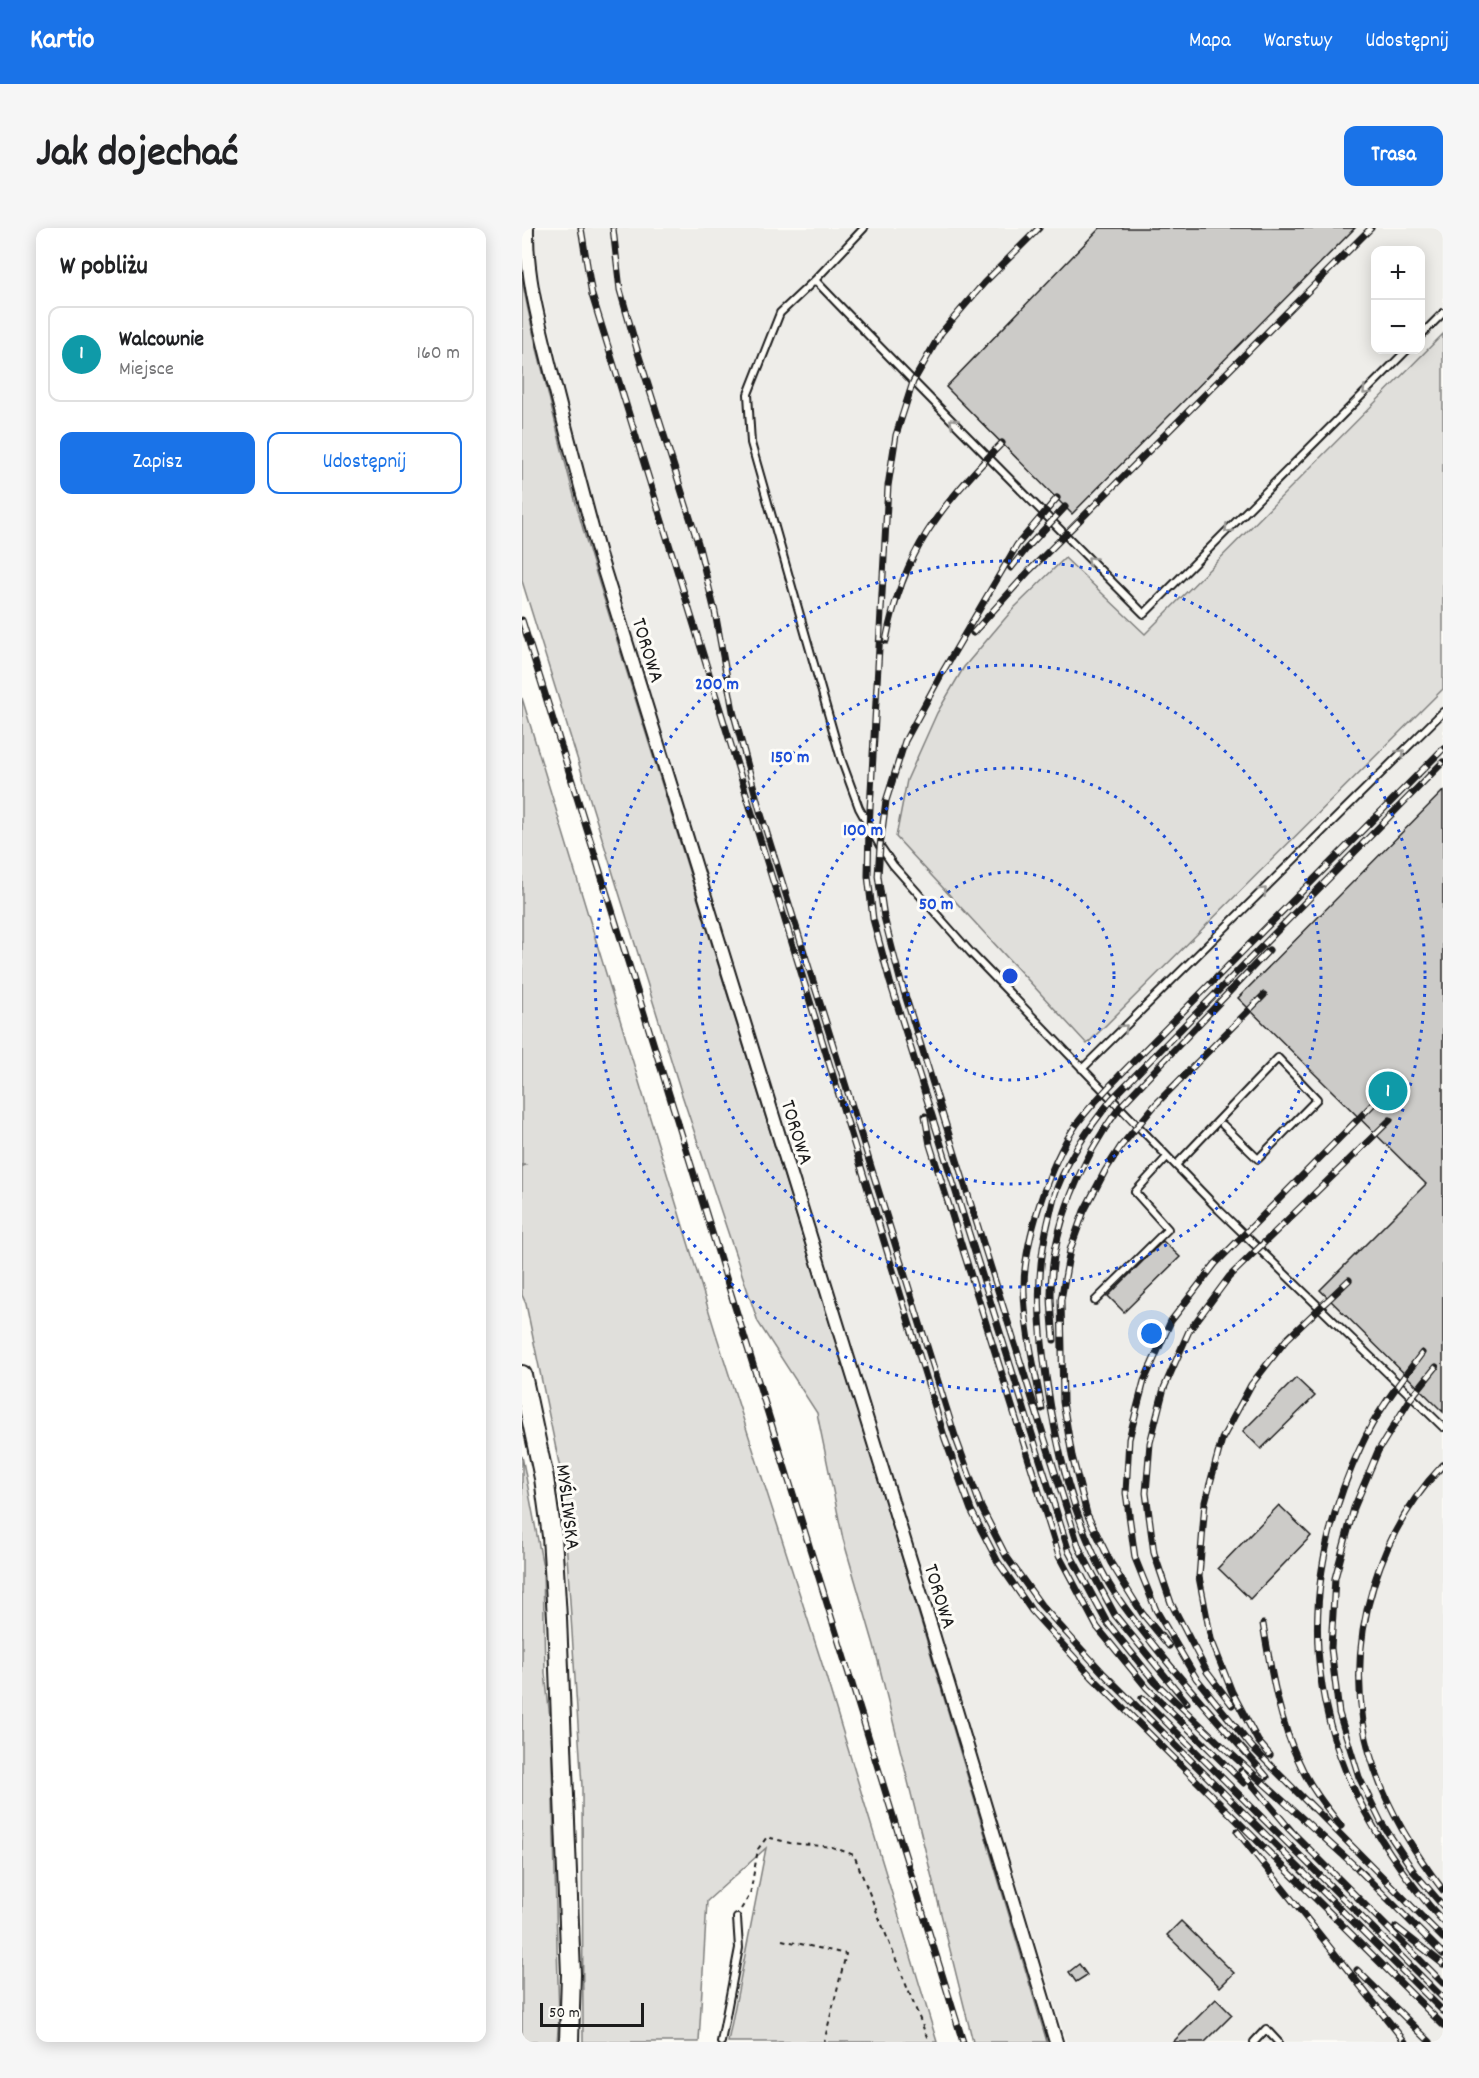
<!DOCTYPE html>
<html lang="pl">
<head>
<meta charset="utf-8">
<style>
	:root { --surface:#fff; --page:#f6f6f6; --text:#202124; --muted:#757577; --line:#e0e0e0; --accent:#1a73e8 }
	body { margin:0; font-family:Dekko,sans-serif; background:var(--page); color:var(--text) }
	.controls { position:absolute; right:18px; top:18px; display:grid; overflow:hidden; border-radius:12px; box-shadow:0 3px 15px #0003 }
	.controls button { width:54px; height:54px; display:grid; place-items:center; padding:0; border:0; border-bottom:2px solid var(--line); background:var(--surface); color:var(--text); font:30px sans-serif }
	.scale { position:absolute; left:18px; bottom:15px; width:104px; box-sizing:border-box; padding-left:6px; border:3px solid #1c1c1c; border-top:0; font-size:16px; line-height:21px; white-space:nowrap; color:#1c1c1c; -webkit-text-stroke:4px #fdfcf7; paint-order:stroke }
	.you { position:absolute; left:630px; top:1106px; width:21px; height:21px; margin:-15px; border:4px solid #fff; border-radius:50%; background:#1a73e8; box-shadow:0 0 0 9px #1a73e833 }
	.badge { display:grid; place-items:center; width:39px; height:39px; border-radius:50%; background:var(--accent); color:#fff; font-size:20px; font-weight:700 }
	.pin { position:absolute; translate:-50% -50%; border:3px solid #fff; box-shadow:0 2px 6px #0006 }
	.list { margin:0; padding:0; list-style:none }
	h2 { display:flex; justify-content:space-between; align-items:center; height:78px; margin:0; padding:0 24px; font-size:26px }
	h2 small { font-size:20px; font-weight:400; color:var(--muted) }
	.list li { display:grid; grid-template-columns:39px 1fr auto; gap:18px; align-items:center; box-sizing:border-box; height:96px; margin:0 12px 12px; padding:0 12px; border:2px solid var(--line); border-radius:12px }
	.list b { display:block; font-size:22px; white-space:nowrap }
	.list p { margin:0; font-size:20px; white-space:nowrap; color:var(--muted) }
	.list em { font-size:20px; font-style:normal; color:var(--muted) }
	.actions { display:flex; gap:12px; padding:18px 24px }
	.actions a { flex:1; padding:14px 0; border:2px solid var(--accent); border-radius:12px; text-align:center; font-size:21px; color:var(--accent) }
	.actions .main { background:var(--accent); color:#fff }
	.map { position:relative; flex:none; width:921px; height:1814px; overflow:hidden; border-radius:12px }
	header { display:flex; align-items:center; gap:36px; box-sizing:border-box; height:84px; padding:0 30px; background:var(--accent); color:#fff }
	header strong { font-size:28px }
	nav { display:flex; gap:33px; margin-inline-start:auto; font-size:21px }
	.intro { display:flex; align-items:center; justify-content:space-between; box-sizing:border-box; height:144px; padding:0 36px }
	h1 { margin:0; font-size:42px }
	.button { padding:15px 27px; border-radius:12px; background:var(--accent); color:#fff; font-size:21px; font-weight:700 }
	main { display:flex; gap:36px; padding:0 36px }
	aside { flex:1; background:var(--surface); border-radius:12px; box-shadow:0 3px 15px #0003 }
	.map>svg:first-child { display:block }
</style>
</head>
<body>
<header>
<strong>Kartio</strong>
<nav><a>Mapa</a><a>Warstwy</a><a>Udostępnij</a></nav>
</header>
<div class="intro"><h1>Jak dojechać</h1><a class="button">Trasa</a></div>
<main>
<aside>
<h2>W pobliżu<small></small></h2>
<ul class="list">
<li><span class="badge" style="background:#0f9aa8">1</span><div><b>Walcownie</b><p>Miejsce</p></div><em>160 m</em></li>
</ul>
<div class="actions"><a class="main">Zapisz</a><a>Udostępnij</a></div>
</aside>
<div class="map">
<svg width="921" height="1814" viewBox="0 0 921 1814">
	<rect width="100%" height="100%" fill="#fdfcf7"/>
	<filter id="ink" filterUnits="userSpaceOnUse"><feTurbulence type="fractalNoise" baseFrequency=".0167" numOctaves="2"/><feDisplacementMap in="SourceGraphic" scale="12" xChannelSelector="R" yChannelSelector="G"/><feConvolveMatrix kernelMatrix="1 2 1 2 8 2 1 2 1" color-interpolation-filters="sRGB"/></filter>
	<g filter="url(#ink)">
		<!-- built -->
		<path fill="#eeede9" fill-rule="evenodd" d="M13 0H921V1814H544L67 268 17 53 13 30ZM854 22H898V122H854Z"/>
		<!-- green -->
		<path fill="#e0dfdb" stroke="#7e7e7c" stroke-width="1.5" d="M0 49C5 83 14 118 23 152 37 211 52 271 69 329L354 1243 525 1814H451L352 1417 321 1311 295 1185 236 1094 160 867 0 353Z
			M921 106V461L565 816 374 609 385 552 415 485 442 439 492 380 543 330 623 406Z
			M0 470 193 1103 303 1445 415 1814H206L244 1620 185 1673 177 1814H61L60 1558 40 1250 4 1076 0 1067V939L3 937H0Z
			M0 1228 21 1339 23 1445 29 1499 37 1789 35 1814H0Z"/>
		<!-- building -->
		<path fill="#cccbc8" stroke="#1c1c1c" stroke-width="1.5" d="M578 0H833L550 286 424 159Z
			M921 563V1184L798 1062 904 956 716 770Z
			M641 1013 658 1029 602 1084 586 1068Z
			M774 1150 793 1168 739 1221 721 1203Z
			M757 1277 789 1308 728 1371 696 1340Z
			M659 1693 712 1745 698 1759 645 1707Z
			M557 1736 565 1747 554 1754 547 1744Z
			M694 1771 710 1787 683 1814H651Z"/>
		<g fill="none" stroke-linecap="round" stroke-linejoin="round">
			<!-- lane casing -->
			<g stroke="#1c1c1c" stroke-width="10">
				<path id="lane" d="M342 0 293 52 258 85 226 166 229 215 319 531 337 580 358 618 371 637 449 725 697 982 921 1199
					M293 52C401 165 512 275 622 386L885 122
					M898 108 921 85
					M560 841 921 484
					M654 937 756 830 795 871 736 931 701 897
					M573 1073 646 1001 613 964 645 929
					M199 1814 217 1720 215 1690
					M732 1814 744 1801 756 1814"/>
			</g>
			<!-- street casing -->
			<g stroke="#1c1c1c" stroke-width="16">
				<path id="street" d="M5 0C4 47 16 90 27 135 43 199 60 263 77 326L408 1396 534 1814"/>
			</g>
			<!-- secondary casing -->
			<g stroke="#1c1c1c" stroke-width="22">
				<path id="secondary" d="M0 1147 22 1250 30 1308 35 1390 49 1746 47 1814"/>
			</g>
			<!-- path -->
			<path stroke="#1c1c1c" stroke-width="2" stroke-dasharray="4.5 4.5" stroke-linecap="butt" d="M219 1681 228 1667 236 1621 245 1609 268 1615 310 1619 332 1627 407 1814
				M260 1712 324 1726 302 1814"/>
			<!-- lane -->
			<use href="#lane" stroke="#fdfcf7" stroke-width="6"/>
			<!-- street -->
			<use href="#street" stroke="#fdfcf7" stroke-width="12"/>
			<!-- secondary -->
			<use href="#secondary" stroke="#fdfcf7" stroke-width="18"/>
			<!-- rail casing -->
			<g stroke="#1c1c1c" stroke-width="7">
				<path id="rail" d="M59 0 70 67 89 128 423 1211 449 1282 476 1334 510 1383 570 1449 921 1797
					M91 0 98 62 116 125 176 315 193 384 211 483 238 583 433 1208 459 1279 484 1328 519 1377 582 1446 921 1783
					M517 0 462 55 419 105 391 154 374 207 366 258 347 599 346 648 351 691 368 754 547 1324 584 1393 633 1454 695 1513 843 1647
					M535 270 495 317 420 445 383 513 364 573 358 618 356 648 362 689 378 751 557 1320 593 1387 665 1475
					M489 340 504 321 543 279
					M0 392 441 1814
					M451 405 507 343 849 0
					M364 413C381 323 418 279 480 215
					M403 888 408 917 537 1328 575 1399 625 1460 722 1555
					M532 1112C531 1097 529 1081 529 1066 529 1000 559 931 598 879L747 722
					M900 1125C879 1153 855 1183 840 1216 773 1356 781 1496 868 1625 884 1649 901 1672 921 1693
					M914 1139 889 1170 856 1223 832 1280 813 1350 809 1420 817 1485 837 1549 859 1594 892 1644 921 1678
					M520 1181C513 1142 503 1102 502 1063 501 1014 527 937 554 897 567 879 584 862 600 845L921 521
					M921 1237C857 1304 827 1403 841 1494 850 1555 884 1614 921 1662
					M741 1396C749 1443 757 1493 778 1536 788 1559 804 1579 819 1598
					M647 1418 620 1385 589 1335 565 1286 550 1228 541 1174 539 1072 548 1022 562 983 583 943 599 918 634 876 742 767
					M620 1470 921 1770
					M710 1477 685 1444 649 1375 632 1325 624 1265 628 1215 642 1160 667 1103 707 1049 868 892
					M748 1527 736 1513 710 1464 689 1411 677 1349 683 1274 700 1211 729 1157 764 1112 827 1052
					M719 1543 772 1606
					M745 1549C707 1505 666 1461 630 1415 615 1396 599 1376 587 1356 551 1292 534 1220 524 1148 516 1090 513 1044 528 986 530 977 532 968 535 960 549 925 567 900 590 871L921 534
					M786 1574 921 1710
					M791 1580 730 1519 674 1450 634 1382 613 1330 604 1265 607 1211 622 1153 649 1093 693 1036 851 876
					M766 1600 921 1755
					M715 1603 883 1814
					M836 1641 921 1726
					M874 1699 921 1736
					M835 1742 908 1814"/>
			</g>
			<!-- rail -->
			<use href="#rail" stroke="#fdfcf7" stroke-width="4.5" stroke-dasharray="14" stroke-linecap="butt"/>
		</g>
		<!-- one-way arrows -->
		<defs><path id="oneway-chevron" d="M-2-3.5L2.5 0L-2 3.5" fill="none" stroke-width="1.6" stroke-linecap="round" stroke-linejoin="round" transform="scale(1.5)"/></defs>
		<g stroke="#989794">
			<use href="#oneway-chevron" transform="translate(844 163) rotate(135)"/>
			<use href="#oneway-chevron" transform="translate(431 194) rotate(-136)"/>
			<use href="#oneway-chevron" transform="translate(706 301) rotate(135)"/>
			<use href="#oneway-chevron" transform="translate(569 332) rotate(-135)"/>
			<use href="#oneway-chevron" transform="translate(879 525) rotate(-45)"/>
			<use href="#oneway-chevron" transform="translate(741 663) rotate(-45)"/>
			<use href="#oneway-chevron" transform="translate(602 800) rotate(-45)"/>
		</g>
	</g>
	<!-- distance rings -->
	<g fill="none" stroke="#1d4ed8" stroke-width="3" stroke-dasharray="3 6">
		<circle cx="488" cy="748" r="104"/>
		<circle cx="488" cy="748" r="208"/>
		<circle cx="488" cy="748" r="311"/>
		<circle cx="488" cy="748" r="415"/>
	</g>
	<g text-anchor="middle" stroke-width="6" stroke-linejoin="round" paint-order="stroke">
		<!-- street labels -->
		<g font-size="21" fill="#1c1c1c" stroke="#fdfcf7">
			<text transform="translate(127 422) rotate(73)" y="7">TOROWA</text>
			<text transform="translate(276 904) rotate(73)" y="7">TOROWA</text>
			<text transform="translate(47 1279) rotate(83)" y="7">MYŚLIWSKA</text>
			<text transform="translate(419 1368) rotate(73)" y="7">TOROWA</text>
		</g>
	</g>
	<circle cx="488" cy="748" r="9" fill="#1d4ed8" stroke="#fdfcf7" stroke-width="3"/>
	<g font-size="18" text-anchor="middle" font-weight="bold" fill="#1d4ed8" stroke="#fdfcf7" stroke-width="6" stroke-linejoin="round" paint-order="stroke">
		<text x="195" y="461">200 m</text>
		<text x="268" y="534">150 m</text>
		<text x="341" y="607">100 m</text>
		<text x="414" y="681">50 m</text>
	</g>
</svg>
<div class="controls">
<button>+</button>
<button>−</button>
</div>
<div class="scale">50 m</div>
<div class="you"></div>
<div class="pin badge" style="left:866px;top:863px;background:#0f9aa8">1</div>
</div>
</main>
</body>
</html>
